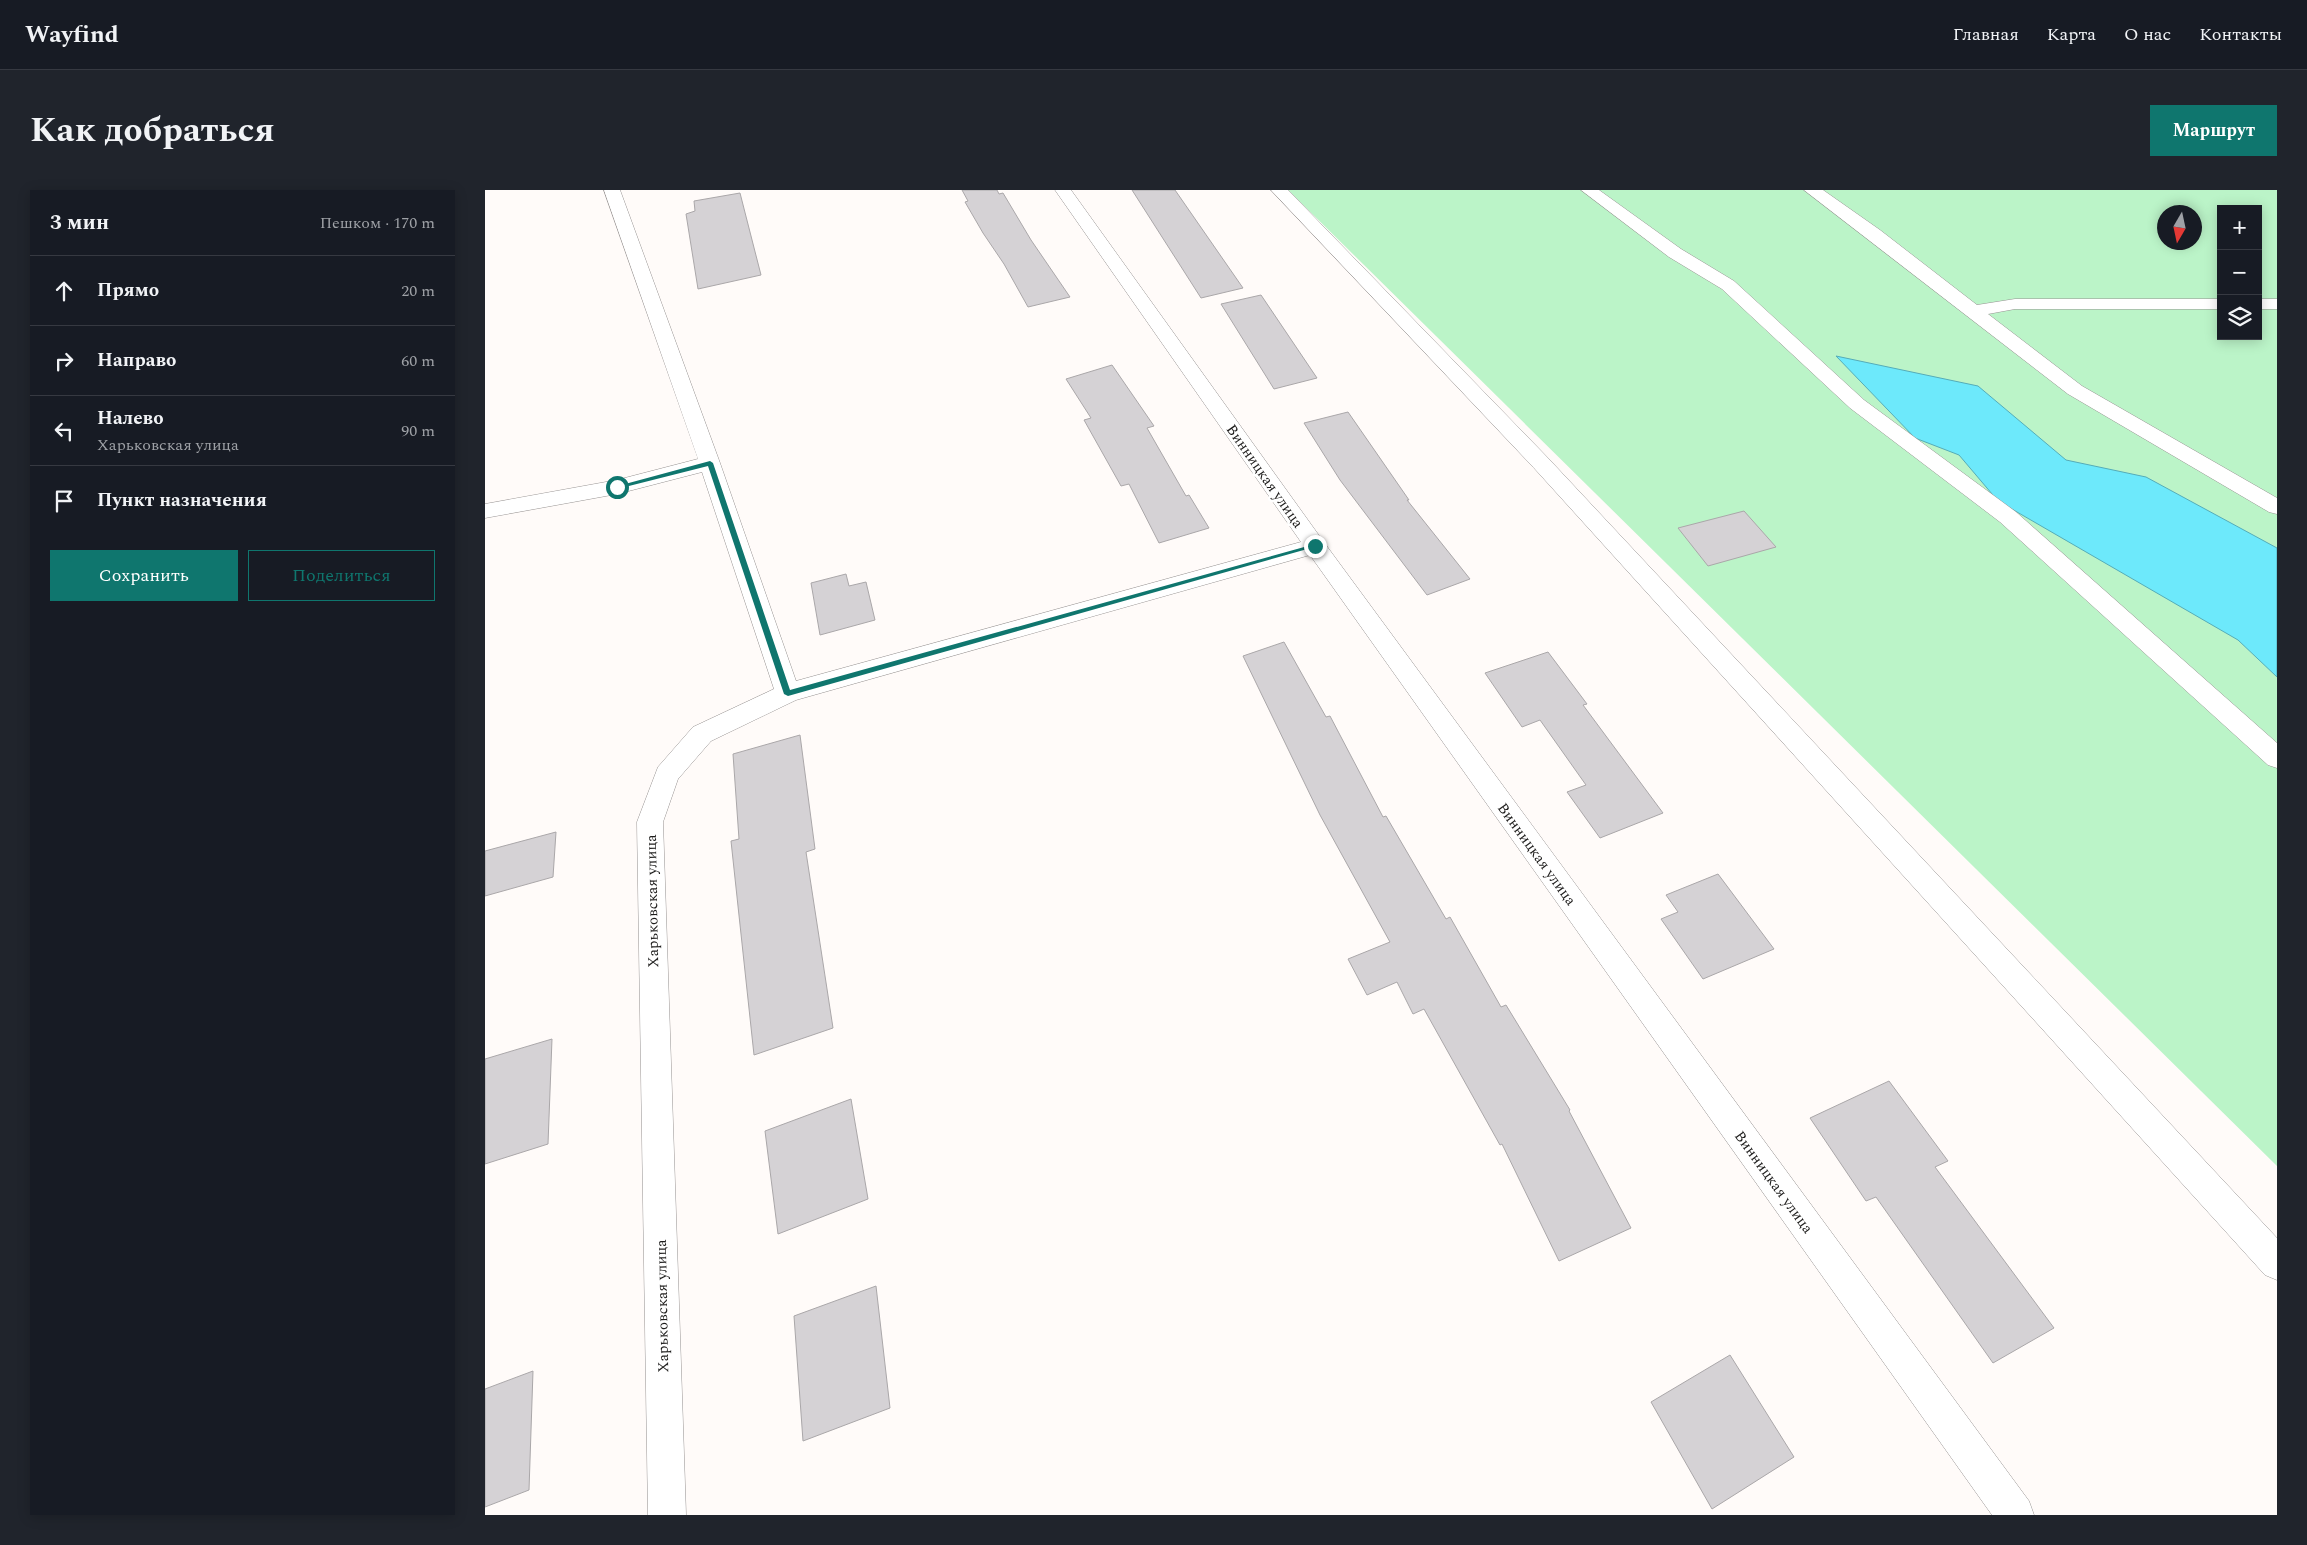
<!DOCTYPE html>
<html lang="ru">
<head>
<meta charset="utf-8">
<style>
	:root { --surface:#171b24; --page:#20242c; --text:#f1f3f6; --muted:#9ea1a6; --line:#363941; --accent:#0f766e }
	body { margin:0; font-family:Spectral,serif; background:var(--page); color:var(--text) }
	.controls { position:absolute; right:15px; top:15px; display:grid; overflow:hidden; border-radius:0px; box-shadow:0 2px 12px #0003 }
	.controls button { width:45px; height:45px; display:grid; place-items:center; padding:0; border:0; border-bottom:1px solid var(--line); background:var(--surface); color:var(--text); font:25px sans-serif }
	.compass { position:absolute; left:1672px; top:15px; width:45px; height:45px; border-radius:50%; background:var(--surface); box-shadow:0 2px 12px #0003; rotate:189deg }
	.stop { position:absolute; width:15px; height:15px; margin:-11px; border:4px solid #0f766e; border-radius:50%; background:#fff }
	.stop.end { background:#0f766e; border-color:#fff; box-shadow:0 1px 5px #0008 }
	.list { margin:0; padding:0; list-style:none }
	h2 { display:flex; justify-content:space-between; align-items:center; height:65px; margin:0; padding:0 20px; font-size:21px }
	h2 small { font-size:16px; font-weight:400; color:var(--muted) }
	.list li { display:grid; grid-template-columns:32px 1fr auto; gap:15px; align-items:center; box-sizing:border-box; height:70px; padding:0 20px; border-top:1px solid var(--line) }
	.list b { display:block; font-size:19px; white-space:nowrap }
	.list p { margin:0; font-size:16px; white-space:nowrap; color:var(--muted) }
	.list em { font-size:16px; font-style:normal; color:var(--muted) }
	.actions { display:flex; gap:10px; padding:15px 20px }
	.actions a { flex:1; padding:11px 0; border:1px solid var(--accent); border-radius:0px; text-align:center; font-size:18px; color:var(--accent) }
	.actions .main { background:var(--accent); color:#fff }
	.icon { flex:none; width:28px; height:28px; fill:none; stroke:currentColor; stroke-width:2; stroke-linecap:round; stroke-linejoin:round }
	.map { position:relative; flex:none; width:1792px; height:1325px; overflow:hidden; border-radius:0px }
	header { display:flex; align-items:center; gap:30px; box-sizing:border-box; height:70px; padding:0 25px; background:var(--surface); border-bottom:1px solid var(--line) }
	header strong { font-size:24px }
	nav { display:flex; gap:28px; margin-inline-start:auto; font-size:18px }
	.intro { display:flex; align-items:center; justify-content:space-between; box-sizing:border-box; height:120px; padding:0 30px }
	h1 { margin:0; font-size:35px }
	.button { padding:12px 22px; border-radius:0px; background:var(--accent); color:#fff; font-size:18px; font-weight:700 }
	main { display:flex; gap:30px; padding:0 30px }
	aside { flex:1; background:var(--surface); border-radius:0px; box-shadow:0 2px 12px #0003 }
	.map>svg:first-child { display:block }
</style>
</head>
<body>
<header>
<strong>Wayfind</strong>
<nav><a>Главная</a><a>Карта</a><a>О нас</a><a>Контакты</a></nav>
</header>
<div class="intro"><h1>Как добраться</h1><a class="button">Маршрут</a></div>
<main>
<aside>
<h2>3 мин<small>Пешком · 170 m</small></h2>
<ul class="list">
<li><svg class="icon" aria-label="ahead" viewBox="0 0 24 24"><path d="M12 20V5M6 11l6-6 6 6"/></svg><div><b>Прямо</b></div><em>20 m</em></li>
<li><svg class="icon" aria-label="right" viewBox="0 0 24 24"><path d="M7 20v-9h11M14 6l5 5-5 5"/></svg><div><b>Направо</b></div><em>60 m</em></li>
<li><svg class="icon" aria-label="left" viewBox="0 0 24 24"><path d="M17 20v-9H6M10 6l-5 5 5 5"/></svg><div><b>Налево</b><p>Харьковская улица</p></div><em>90 m</em></li>
<li><svg class="icon" aria-label="arrive" viewBox="0 0 24 24"><path d="M6 21V4h12l-3 4 3 4H6"/></svg><div><b>Пункт назначения</b></div></li>
</ul>
<div class="actions"><a class="main">Сохранить</a><a>Поделиться</a></div>
</aside>
<div class="map">
<svg width="1792" height="1325" viewBox="0 0 1792 1325">
	<rect width="100%" height="100%" fill="#fffbf9"/>
	<!-- green -->
	<path fill="#bbf4c8" fill-rule="evenodd" d="M803 0H1792V976ZM1736 19H1773V146H1736ZM1680 22H1710V52H1680Z"/>
	<!-- water -->
	<path fill="#6de9fb" stroke="#55acb8" d="M1351 166 1493 196 1581 270 1661 287 1792 358V487L1753 450 1513 311 1474 265 1430 248Z"/>
	<!-- building -->
	<path fill="#d5d2d5" stroke="#aaa7a9" d="M477 0H512L514 4 518 3 546 50 585 107 543 117 519 74 498 43 480 12 483 11Z
		M647 0H690L758 98 716 108Z
		M255 3 276 85 213 99 201 24 210 21 209 11Z
		M776 105 832 188 789 199 736 114Z
		M627 175 669 236 662 238 701 306 704 305 724 338 674 353 644 294 636 296 599 230 606 228 581 189Z
		M863 222 924 310H922L985 389 942 405 855 290 819 233Z
		M1259 321 1291 357 1223 376 1193 338Z
		M361 384 364 396 381 392 390 430 335 445 326 393Z
		M799 452 841 527 845 526 898 627 901 626 961 729 965 727 1016 817 1021 815 1085 920 1084 921 1146 1038 1074 1071 1017 954 1015 955 939 819 928 824 912 792 882 805 863 769 905 752 835 625 758 466Z
		M1063 462 1102 514 1098 515 1178 623 1115 648 1082 602 1101 595 1055 530 1037 537 1000 483Z
		M315 545 330 659 321 662 348 838 269 865 246 651 254 649 248 564Z
		M71 642 68 687 0 706V661Z
		M1233 684 1289 759 1218 789 1176 729 1193 722 1181 705Z
		M67 849 63 954 0 974V869Z
		M1404 891 1463 971 1450 977 1569 1138 1508 1173 1391 1007 1381 1011 1325 928Z
		M366 909 383 1009 293 1044 280 941Z
		M391 1096 405 1218 318 1251 309 1126Z
		M1245 1165 1309 1267 1227 1319 1166 1212Z
		M48 1181 44 1300 0 1317V1199Z"/>
	<g fill="none" stroke-linecap="round" stroke-linejoin="round">
		<!-- minor casing -->
		<g stroke="#979392" stroke-width="1">
			<path id="minor" d="M119 0H135L235 273 311 491 816 352 570 0H586L838 351 1544 1311 1549 1325H1507L825 365 311 510 226 551 193 589 178 632 201 1325H163L152 632 173 577 208 537 289 499 217 282 132 304 0 328V314L132 290 213 269Z
				M786 0H803L1063 268 1792 1048V1090L1780 1085 1049 278Z
				M1096 0H1114L1196 59 1249 91 1379 210 1531 322 1792 553V578L1783 575 1515 332 1365 218 1237 99 1184 67Z
				M1319 0H1338L1395 40 1492 115 1530 109H1736V119H1530L1503 124 1597 196 1792 308V324L1784 322 1583 204Z
				M1773 109H1792V119H1773Z"/>
		</g>
		<!-- minor -->
		<use href="#minor" fill="#fff" fill-rule="evenodd"/>
	</g>
	<!-- route -->
	<path fill="#0f766e" d="M225 271 228 273 305 500 830 354 833 356 303 506 299 504 223 276 132 299 129 297Z"/>
	<g text-anchor="middle" stroke-width="5" stroke-linejoin="round" paint-order="stroke">
		<!-- street labels -->
		<g font-size="15" fill="#1d1c1b" stroke="#fff">
			<text transform="translate(780 286) rotate(55)" y="5">Винницкая улица</text>
			<text transform="translate(1052 664) rotate(54)" y="5">Винницкая улица</text>
			<text transform="translate(167 711) rotate(-91)" y="5">Харьковская улица</text>
			<text transform="translate(1289 992) rotate(54)" y="5">Винницкая улица</text>
			<text transform="translate(177 1116) rotate(-91)" y="5">Харьковская улица</text>
		</g>
	</g>
</svg>
<div class="controls">
<button>+</button>
<button>−</button>
<button><svg class="icon" aria-label="layers" viewBox="0 0 24 24"><path d="M12 4l9 5-9 5-9-5zM3 14l9 5 9-5"/></svg></button>
</div>
<svg class="compass" viewBox="-18 -18 36 36"><path d="M0-13l5 13h-10z" fill="#e53935"/><path d="M0 13l5-13h-10z" fill="#9ea1a6"/></svg>
<div class="stop" style="left:132px;top:297px"></div>
<div class="stop end" style="left:830px;top:356px"></div>
</div>
</main>
</body>
</html>
